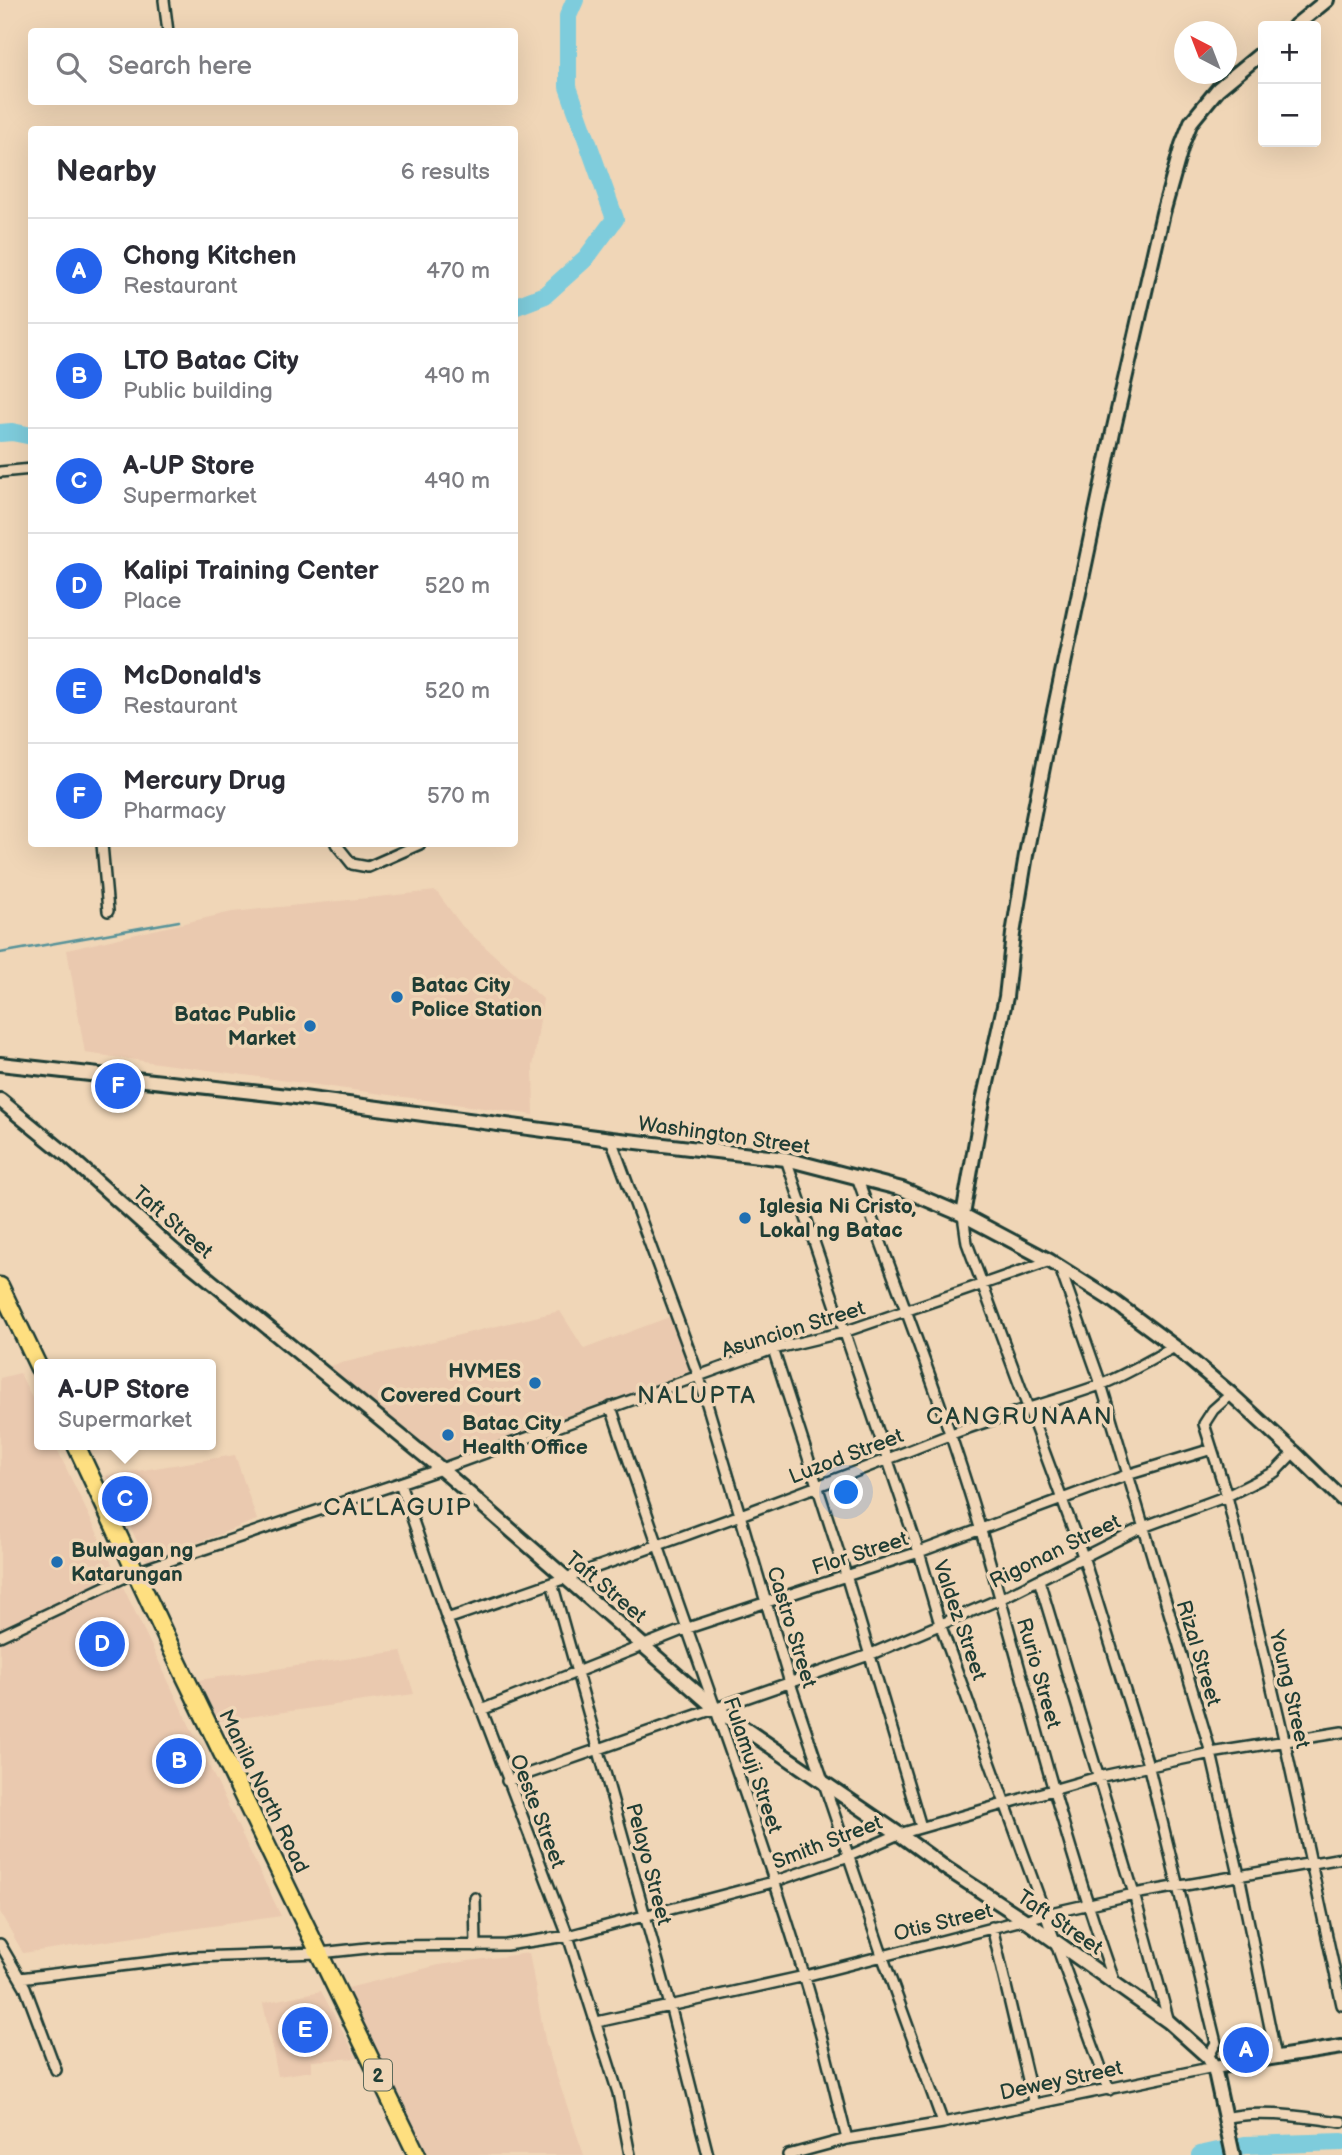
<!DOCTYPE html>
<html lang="en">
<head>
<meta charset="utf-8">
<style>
	:root { --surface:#fff; --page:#f7f7f7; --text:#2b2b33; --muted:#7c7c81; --line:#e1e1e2; --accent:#2563eb }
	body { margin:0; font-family:"Balsamiq Sans",sans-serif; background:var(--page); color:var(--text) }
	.controls { position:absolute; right:21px; top:21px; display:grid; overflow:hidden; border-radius:7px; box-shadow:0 7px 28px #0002 }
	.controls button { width:63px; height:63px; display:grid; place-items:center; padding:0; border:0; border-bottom:2px solid var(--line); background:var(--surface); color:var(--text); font:35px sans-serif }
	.compass { position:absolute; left:1174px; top:21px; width:63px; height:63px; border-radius:50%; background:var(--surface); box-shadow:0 7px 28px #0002; rotate:318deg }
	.you { position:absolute; left:847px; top:1493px; width:24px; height:24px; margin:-18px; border:5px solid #fff; border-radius:50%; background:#1a73e8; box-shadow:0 0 0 10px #1a73e833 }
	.badge { display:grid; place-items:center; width:46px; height:46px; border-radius:50%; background:var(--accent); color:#fff; font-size:23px; font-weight:700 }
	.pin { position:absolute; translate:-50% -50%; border:4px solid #fff; box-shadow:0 2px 7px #0006 }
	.popup { position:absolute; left:34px; top:1359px; width:182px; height:91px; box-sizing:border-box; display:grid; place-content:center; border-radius:7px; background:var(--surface); filter:drop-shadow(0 2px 5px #0005); font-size:23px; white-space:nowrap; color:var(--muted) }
	.popup b { font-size:26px; color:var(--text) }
	.popup::after { content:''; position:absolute; left:50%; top:100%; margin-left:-14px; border:14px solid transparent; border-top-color:var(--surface) }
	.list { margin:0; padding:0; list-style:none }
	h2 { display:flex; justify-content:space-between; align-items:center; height:91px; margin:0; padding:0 28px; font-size:30px }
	h2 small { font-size:23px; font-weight:400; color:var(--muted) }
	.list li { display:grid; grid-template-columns:46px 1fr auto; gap:21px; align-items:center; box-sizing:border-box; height:105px; padding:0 28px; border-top:2px solid var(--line) }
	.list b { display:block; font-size:26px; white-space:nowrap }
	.list p { margin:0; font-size:23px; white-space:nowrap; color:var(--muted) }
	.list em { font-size:23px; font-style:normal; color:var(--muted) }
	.icon { flex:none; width:38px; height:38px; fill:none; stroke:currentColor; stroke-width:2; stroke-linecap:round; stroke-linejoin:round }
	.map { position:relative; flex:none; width:1342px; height:2155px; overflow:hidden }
	.search { position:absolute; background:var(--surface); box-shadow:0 7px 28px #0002; left:28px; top:28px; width:490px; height:77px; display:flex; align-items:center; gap:18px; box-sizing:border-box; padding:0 24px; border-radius:7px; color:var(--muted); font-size:26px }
	.panel { position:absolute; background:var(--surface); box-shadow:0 7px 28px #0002; left:28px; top:126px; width:490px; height:721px; border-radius:7px }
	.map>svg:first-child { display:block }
</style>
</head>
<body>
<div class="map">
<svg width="1342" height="2155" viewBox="0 0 1342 2155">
	<rect width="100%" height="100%" fill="#f0d6b7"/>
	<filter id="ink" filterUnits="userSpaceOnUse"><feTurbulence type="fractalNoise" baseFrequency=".0143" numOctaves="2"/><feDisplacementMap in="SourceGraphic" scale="14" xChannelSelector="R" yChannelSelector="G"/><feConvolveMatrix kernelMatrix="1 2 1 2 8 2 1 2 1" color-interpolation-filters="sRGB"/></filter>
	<g filter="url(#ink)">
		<!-- built -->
		<path fill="#eac9af" d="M436 891 462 926 543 999 533 1067 534 1115 85 1053 67 950 232 912Z
			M560 1311 584 1349 672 1316 690 1371 441 1462 329 1366Z
			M20 1373 39 1413V1445H55L281 1916 23 1953 0 1912V1378Z
			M235 1455 257 1520 147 1562 106 1476Z
			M401 1651 414 1694 218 1721 198 1680Z
			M529 1953 546 2045 584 2155H425L344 1989 439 1965Z
			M321 1991 357 2058 312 2061V2071L278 2076 263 2003Z"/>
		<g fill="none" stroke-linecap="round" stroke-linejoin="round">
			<!-- stream -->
			<path stroke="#589399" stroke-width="2.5" d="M0 953 179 921"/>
			<!-- river -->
			<path stroke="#7eccdc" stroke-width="18" d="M514 307 545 295 586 258 615 219 568 87V16L575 0
				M0 433 12 432 32 436
				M1200 2155 1245 2145 1342 2142"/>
			<!-- street casing -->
			<g stroke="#1f3d34" stroke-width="14">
				<path id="street" d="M164 0 168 32
					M0 472 32 469
					M102 844 108 911
					M336 844 352 864 368 867 420 844
					M611 1139 699 1377 790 1683 882 1955 943 2123
					M786 1159 919 1552 940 1624 1109 2090
					M857 1177C899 1294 946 1411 981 1531 1025 1682 1062 1835 1115 1983
					M963 1215 967 1243 1083 1556 1149 1768 1216 2043 1208 2057
					M1060 1268 1101 1384 1211 1753 1239 1875 1276 2057
					M773 1349 846 1575 921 1827
					M1231 1394 1213 1410 1204 1424 1227 1496 1285 1743 1342 2005
					M611 1407C673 1597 746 1784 804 1975 821 2029 833 2085 847 2139
					M400 1483 447 1619 568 1936 618 2093 630 2155
					M1039 1580 1134 1894 1169 2022
					M552 1583 670 2005 708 2155
					M447 1619C615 1562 783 1501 949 1435 998 1416 1050 1403 1100 1385 1126 1375 1151 1359 1175 1347
					M0 1636 136 1572 441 1469 773 1349 844 1332 1050 1261
					M481 1710 685 1629 919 1552 1127 1475 1212 1449
					M507 1781 869 1655 1000 1599 1143 1527 1227 1496 1275 1472 1294 1452
					M475 1898 476 1946
					M992 1927 1034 2105
					M0 1944 25 1987 56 2070
					M20 1978 194 1957 320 1953 386 1946 506 1945 568 1936 773 1882 849 1856 899 1834 1098 1777 1211 1753 1342 1732
					M597 2022 805 1976 1046 1914 1134 1894 1342 1858
					M1226 2118C1256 2109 1310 2118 1342 2122
					M788 2155 847 2139 943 2123 1214 2067"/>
			</g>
			<!-- secondary casing -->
			<g stroke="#1f3d34" stroke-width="18">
				<path id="secondary" d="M1295 26 1327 0
					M0 1064 288 1096 611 1139 786 1159 902 1189 963 1215 1050 1261 1113 1301 1175 1347 1231 1394 1294 1452 1342 1499
					M0 1100 66 1154 173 1250 441 1469 716 1709 899 1834 947 1869 1025 1920 1169 2022 1208 2057 1214 2067 1233 2155
					M963 1215 983 1101 1006 997 1013 934 1027 849 1053 716 1113 432 1163 213 1182 145 1191 122 1218 89 1263 52
					M1214 2067 1342 2047"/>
			</g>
			<!-- highway casing -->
			<g stroke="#1f3d34" stroke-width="21">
				<path id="highway" d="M0 1286 39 1368
					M76 1445 174 1654 417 2155"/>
			</g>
			<!-- street -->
			<use href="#street" stroke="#f0d6b7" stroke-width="9"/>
			<!-- secondary -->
			<use href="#secondary" stroke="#f0d6b7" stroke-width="12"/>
			<!-- highway -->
			<use href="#highway" stroke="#fedf80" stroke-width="16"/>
		</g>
	</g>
	<!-- markers -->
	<g fill="#1f6fb2" stroke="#f0d6b7" stroke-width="2.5">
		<circle cx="397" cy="997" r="7"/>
		<circle cx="310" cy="1026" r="7"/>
		<circle cx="745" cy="1218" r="7"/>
		<circle cx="535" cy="1383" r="7"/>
		<circle cx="448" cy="1435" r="7"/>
		<circle cx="57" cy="1562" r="7"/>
	</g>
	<g text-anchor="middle" stroke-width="7" stroke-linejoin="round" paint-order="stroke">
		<!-- shield labels -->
		<rect fill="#f0d6b7" stroke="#5e6b5b" stroke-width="2" x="364" y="2059.5" width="28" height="31" rx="5"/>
		<g font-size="19" font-weight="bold" fill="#1f3d34">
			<text x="378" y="2082">2</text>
		</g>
		<!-- poi labels -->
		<g font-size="21" font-weight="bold" fill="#1f3d34" stroke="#f0d6b7" text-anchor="start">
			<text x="411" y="992">Batac City<tspan x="411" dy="24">Police Station</tspan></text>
			<text x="296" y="1021" text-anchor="end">Batac Public<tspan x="296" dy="24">Market</tspan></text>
			<text x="759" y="1213">Iglesia Ni Cristo,<tspan x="759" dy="24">Lokal ng Batac</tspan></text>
			<text x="521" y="1378" text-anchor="end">HVMES<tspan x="521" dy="24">Covered Court</tspan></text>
			<text x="462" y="1430">Batac City<tspan x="462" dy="24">Health Office</tspan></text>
			<text x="71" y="1557">Bulwagan ng<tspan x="71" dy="24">Katarungan</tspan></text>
		</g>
		<!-- street labels -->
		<g font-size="21" fill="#1f3d34" stroke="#f0d6b7">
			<text transform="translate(724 1135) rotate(8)" y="7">Washington Street</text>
			<text transform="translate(173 1222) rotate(41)" y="7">Taft Street</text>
			<text transform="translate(793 1329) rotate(-17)" y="7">Asuncion Street</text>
			<text transform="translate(846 1456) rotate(-21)" y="7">Luzod Street</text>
			<text transform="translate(1055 1551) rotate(-26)" y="7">Rigonan Street</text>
			<text transform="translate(860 1553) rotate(-18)" y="7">Flor Street</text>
			<text transform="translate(606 1587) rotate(40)" y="7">Taft Street</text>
			<text transform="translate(960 1620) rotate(71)" y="7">Valdez Street</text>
			<text transform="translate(792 1627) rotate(73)" y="7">Castro Street</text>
			<text transform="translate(1199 1653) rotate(73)" y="7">Rizal Street</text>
			<text transform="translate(1039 1673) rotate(74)" y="7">Rurio Street</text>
			<text transform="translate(1290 1689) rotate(77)" y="7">Young Street</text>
			<text transform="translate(753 1765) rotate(71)" y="7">Fulamuji Street</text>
			<text transform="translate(264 1791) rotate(64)" y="7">Manila North Road</text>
			<text transform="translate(538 1811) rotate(69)" y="7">Oeste Street</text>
			<text transform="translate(827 1842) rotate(-21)" y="7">Smith Street</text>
			<text transform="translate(649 1864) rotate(75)" y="7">Pelayo Street</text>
			<text transform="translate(943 1922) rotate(-14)" y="7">Otis Street</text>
			<text transform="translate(1060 1922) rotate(34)" y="7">Taft Street</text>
			<text transform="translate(1061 2080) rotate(-12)" y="7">Dewey Street</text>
		</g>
		<!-- quarter labels -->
		<g font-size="24" letter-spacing="2" fill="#1f3d34" stroke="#f0d6b7">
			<text x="697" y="1403">NALUPTA</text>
			<text x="1020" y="1424">CANGRUNAAN</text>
			<text x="398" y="1515">CALLAGUIP</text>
		</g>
	</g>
</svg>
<div class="controls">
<button>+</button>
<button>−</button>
</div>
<svg class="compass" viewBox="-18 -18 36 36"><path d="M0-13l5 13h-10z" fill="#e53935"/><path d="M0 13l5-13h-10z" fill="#7c7c81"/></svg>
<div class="you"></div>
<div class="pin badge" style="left:1246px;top:2050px">A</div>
<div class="pin badge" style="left:179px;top:1761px">B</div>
<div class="pin badge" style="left:125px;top:1499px">C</div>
<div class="popup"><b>A-UP Store</b>Supermarket</div>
<div class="pin badge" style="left:102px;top:1644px">D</div>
<div class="pin badge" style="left:305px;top:2030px">E</div>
<div class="pin badge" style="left:118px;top:1086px">F</div>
<div class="search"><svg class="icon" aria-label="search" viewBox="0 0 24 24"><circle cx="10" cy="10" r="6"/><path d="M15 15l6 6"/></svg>Search here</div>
<section class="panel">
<h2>Nearby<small>6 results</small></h2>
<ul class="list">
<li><span class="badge">A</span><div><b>Chong Kitchen</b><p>Restaurant</p></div><em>470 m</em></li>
<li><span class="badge">B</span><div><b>LTO Batac City</b><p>Public building</p></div><em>490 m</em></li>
<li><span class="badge">C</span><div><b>A-UP Store</b><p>Supermarket</p></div><em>490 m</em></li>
<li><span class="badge">D</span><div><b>Kalipi Training Center</b><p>Place</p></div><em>520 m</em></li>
<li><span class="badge">E</span><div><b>McDonald's</b><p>Restaurant</p></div><em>520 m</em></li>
<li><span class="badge">F</span><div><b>Mercury Drug</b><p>Pharmacy</p></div><em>570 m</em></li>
</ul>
</section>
</div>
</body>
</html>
